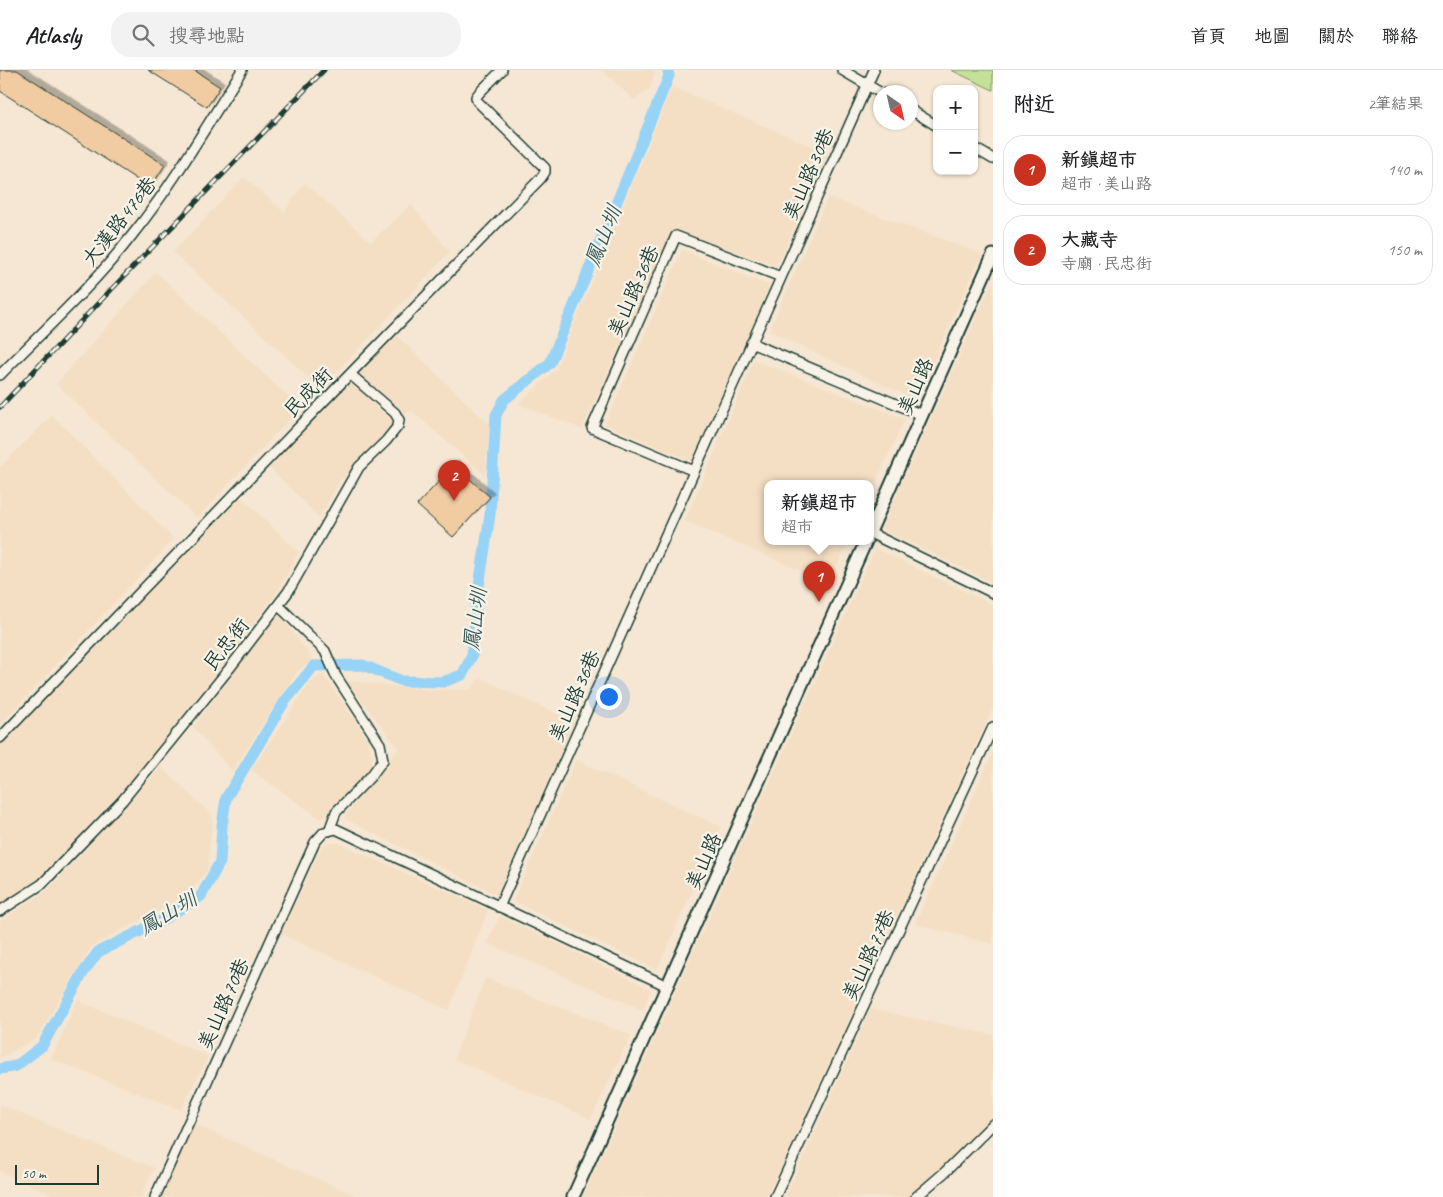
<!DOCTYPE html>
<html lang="zh-TW">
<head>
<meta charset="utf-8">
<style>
	:root { --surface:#fff; --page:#f2f2f2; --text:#202124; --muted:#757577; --line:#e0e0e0; --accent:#c8321e }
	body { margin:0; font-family:Caveat,"LXGW WenKai TC",sans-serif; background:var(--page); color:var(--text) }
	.controls { position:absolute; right:15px; top:15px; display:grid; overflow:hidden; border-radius:10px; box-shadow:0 1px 4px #0004 }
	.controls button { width:45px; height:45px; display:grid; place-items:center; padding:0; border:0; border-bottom:1px solid var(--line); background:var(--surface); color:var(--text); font:25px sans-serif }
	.compass { position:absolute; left:873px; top:15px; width:45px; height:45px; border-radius:50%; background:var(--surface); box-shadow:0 1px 4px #0004; rotate:146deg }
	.scale { position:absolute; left:15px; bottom:12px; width:84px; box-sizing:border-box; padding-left:5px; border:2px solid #1f3d34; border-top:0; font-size:14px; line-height:18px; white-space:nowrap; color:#1f3d34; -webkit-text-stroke:4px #f7f3e8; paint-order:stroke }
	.you { position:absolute; left:608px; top:626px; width:18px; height:18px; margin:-12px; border:4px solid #fff; border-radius:50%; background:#1a73e8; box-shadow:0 0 0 8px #1a73e833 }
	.badge { display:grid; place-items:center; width:32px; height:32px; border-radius:50%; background:var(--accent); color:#fff; font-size:16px; font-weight:700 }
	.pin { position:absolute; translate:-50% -41px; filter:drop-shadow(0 1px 2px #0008) }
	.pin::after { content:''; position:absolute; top:26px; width:18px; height:15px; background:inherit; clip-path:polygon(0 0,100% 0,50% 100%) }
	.popup { position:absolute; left:764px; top:410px; width:110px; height:65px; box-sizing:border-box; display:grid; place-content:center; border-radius:10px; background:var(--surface); filter:drop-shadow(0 1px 4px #0005); font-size:16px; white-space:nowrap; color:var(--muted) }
	.popup b { font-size:19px; color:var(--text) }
	.popup::after { content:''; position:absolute; left:50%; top:100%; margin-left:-10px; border:10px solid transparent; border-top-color:var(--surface) }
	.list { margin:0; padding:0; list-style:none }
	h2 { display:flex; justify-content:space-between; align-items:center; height:65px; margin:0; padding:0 20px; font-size:21px }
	h2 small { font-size:16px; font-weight:400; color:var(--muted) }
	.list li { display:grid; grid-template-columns:32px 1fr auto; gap:15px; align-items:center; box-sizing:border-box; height:70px; margin:0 10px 10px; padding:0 10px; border:1px solid var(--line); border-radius:20px }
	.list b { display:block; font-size:19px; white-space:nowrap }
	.list p { margin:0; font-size:16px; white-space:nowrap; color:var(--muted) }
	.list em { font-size:16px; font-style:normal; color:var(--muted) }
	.icon { flex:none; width:28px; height:28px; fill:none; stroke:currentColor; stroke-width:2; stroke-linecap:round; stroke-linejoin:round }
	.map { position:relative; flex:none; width:993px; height:1127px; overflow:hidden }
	header { display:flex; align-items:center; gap:30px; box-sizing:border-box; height:70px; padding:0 25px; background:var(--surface); border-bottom:1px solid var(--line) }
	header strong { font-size:24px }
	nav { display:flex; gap:28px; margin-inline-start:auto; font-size:18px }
	.search { width:350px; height:45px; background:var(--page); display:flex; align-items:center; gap:12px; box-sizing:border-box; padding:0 18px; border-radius:20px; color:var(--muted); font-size:19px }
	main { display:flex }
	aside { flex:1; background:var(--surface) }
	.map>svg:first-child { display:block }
</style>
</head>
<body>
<header>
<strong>Atlasly</strong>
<div class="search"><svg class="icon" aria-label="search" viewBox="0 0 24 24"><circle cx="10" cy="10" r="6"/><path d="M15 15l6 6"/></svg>搜尋地點</div>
<nav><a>首頁</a><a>地圖</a><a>關於</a><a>聯絡</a></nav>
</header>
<main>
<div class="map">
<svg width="993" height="1127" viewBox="0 0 993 1127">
	<defs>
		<filter id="shadow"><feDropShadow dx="4.5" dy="-4.5" stdDeviation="0" flood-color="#0004"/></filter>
	</defs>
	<rect width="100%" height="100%" fill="#f5e7d3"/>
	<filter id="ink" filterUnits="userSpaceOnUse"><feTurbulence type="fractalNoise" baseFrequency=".02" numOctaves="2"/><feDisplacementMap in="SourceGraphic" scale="10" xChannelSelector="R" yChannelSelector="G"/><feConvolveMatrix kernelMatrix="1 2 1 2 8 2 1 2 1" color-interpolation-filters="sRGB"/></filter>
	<g filter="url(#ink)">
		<!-- built -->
		<path fill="#f4dfc4" d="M602 0H655V1L650 19 634 30Z
			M672 17 828 83 777 196 673 159 582 359 519 334 556 299Z
			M244 107 284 142 305 113 371 172 411 135 450 182 321 319 173 182Z
			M828 127 982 184 916 330 769 261Z
			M682 180 770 216 691 391 605 354Z
			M156 202 300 338 197 448 56 314Z
			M993 211V513L881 459Z
			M394 263 490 355 485 405 412 341 404 345 356 302Z
			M754 290 905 349 870 425V413H768V471H849L829 513 685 451Z
			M349 311 395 353 392 360 340 411 319 447 267 395Z
			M52 345 174 469 0 655V397Z
			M241 427 299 482 276 524 132 711 36 810 0 835V676Z
			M875 478 993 535V638L767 1127H583Z
			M278 543 313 589 297 602 232 701 193 657Z
			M323 604 367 668 373 697 321 749 251 700 309 614Z
			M480 608 574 652 497 825 343 748 399 678 346 611 430 620H470Z
			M993 682V874L915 854Z
			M576 690 721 757 657 900 513 831Z
			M161 697 213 746 207 801 185 827 92 876 36 969 0 988V851L49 819Z
			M336 772 488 840 449 940 281 864 323 775Z
			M500 846 651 919 643 940 487 873Z
			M485 908 631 965 591 1049 454 989Z
			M77 930 208 986 181 1040 51 989Z
			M871 939 993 965V1045L916 1122 908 1127H785Z
			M0 1035 154 1098 141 1127H57L0 1101Z
			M193 1054 359 1127H162Z"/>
		<!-- green -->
		<path fill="#c5e199" stroke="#728f66" d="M951 0H993V20Z"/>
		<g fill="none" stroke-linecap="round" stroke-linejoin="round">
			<!-- canal -->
			<path stroke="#96d3f7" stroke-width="11" d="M0 999 16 996 42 976 83 903 98 882 159 852 201 826 220 792 222 756 226 728 285 631 314 596 363 595 402 611 443 612 462 605 472 586 476 536 490 445 496 345 504 330 550 293 669 6 668 0"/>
		</g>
		<!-- building -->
		<path fill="#f1cba1" stroke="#1f3d34" filter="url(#shadow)" d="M0 0H17L165 95 150 118 0 21Z
			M148 0H194L220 17 207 37Z
			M454 395 490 427 453 467 417 435Z"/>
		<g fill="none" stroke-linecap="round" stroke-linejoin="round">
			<!-- minor casing -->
			<g stroke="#1f3d34" stroke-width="12">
				<path id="minor" d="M842 0 881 23
					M911 40 937 56
					M974 78 993 89
					M751 273 922 345
					M0 305C45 259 94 215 133 164 174 113 207 55 242 0
					M694 401 592 358 676 166 781 207
					M870 463 993 523
					M278 535 325 581 336 606 380 674 383 690 371 706 336 742 329 761
					M0 668 350 304 541 108 545 102V98L477 31 476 27 479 23 502 0
					M499 837 874 0
					M0 841 42 814 122 731 229 599 288 522 359 397 386 371 398 356 399 350 395 343 350 304
					M155 1127 315 772 324 762 336 759 667 916
					M775 1127 993 657
					M916 1127 945 1102 993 1054"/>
			</g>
			<!-- tertiary casing -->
			<g stroke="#1f3d34" stroke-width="15">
				<path id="tertiary" d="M870 462 993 185
					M573 1127 866 471"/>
			</g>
			<!-- minor -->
			<use href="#minor" stroke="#f7f3e8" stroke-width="9"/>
			<!-- tertiary -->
			<use href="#tertiary" stroke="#f7f3e8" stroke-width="11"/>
			<!-- rail casing -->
			<g stroke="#1f3d34" stroke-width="5">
				<path id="rail" d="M0 337 104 227 324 0"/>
			</g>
			<!-- rail -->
			<use href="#rail" stroke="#f7f3e8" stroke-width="3" stroke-dasharray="9" stroke-linecap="butt"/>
		</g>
	</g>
	<g text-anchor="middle" stroke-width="4.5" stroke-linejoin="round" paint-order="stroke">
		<!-- street labels -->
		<g font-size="20" fill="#1f3d34" stroke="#f7f3e8">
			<text transform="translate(808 104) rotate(-66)" y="7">美山路30巷</text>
			<text transform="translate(119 151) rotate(-52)" y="7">大漢路476巷</text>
			<text transform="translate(633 221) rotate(-66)" y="7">美山路36巷</text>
			<text transform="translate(915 316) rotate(-66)" y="7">美山路</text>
			<text transform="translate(308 322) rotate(-46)" y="7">民成街</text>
			<text transform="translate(226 574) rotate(-52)" y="7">民忠街</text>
			<text transform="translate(574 626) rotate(-66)" y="7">美山路36巷</text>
			<text transform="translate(703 791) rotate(-66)" y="7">美山路</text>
			<text transform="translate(868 885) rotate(-65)" y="7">美山路77巷</text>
			<text transform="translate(223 934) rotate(-66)" y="7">美山路70巷</text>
		</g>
		<!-- water labels -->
		<g font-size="21" font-style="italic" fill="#375b5b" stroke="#f7f3e8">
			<text transform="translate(603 166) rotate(-68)" y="7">鳳山圳</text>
			<text transform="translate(475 549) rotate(-83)" y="7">鳳山圳</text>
			<text transform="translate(168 843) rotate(-31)" y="7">鳳山圳</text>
		</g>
	</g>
</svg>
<div class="controls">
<button>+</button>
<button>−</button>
</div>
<svg class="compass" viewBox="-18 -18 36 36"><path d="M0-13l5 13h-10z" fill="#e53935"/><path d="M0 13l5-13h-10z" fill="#757577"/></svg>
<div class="scale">50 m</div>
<div class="you"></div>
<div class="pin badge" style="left:819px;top:532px">1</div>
<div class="popup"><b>新鎮超市</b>超市</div>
<div class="pin badge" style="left:454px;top:431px">2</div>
</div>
<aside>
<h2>附近<small>2筆結果</small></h2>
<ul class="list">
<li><span class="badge">1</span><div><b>新鎮超市</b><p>超市 · 美山路</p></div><em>140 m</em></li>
<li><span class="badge">2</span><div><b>大藏寺</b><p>寺廟 · 民忠街</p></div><em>150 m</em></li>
</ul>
</aside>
</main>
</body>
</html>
